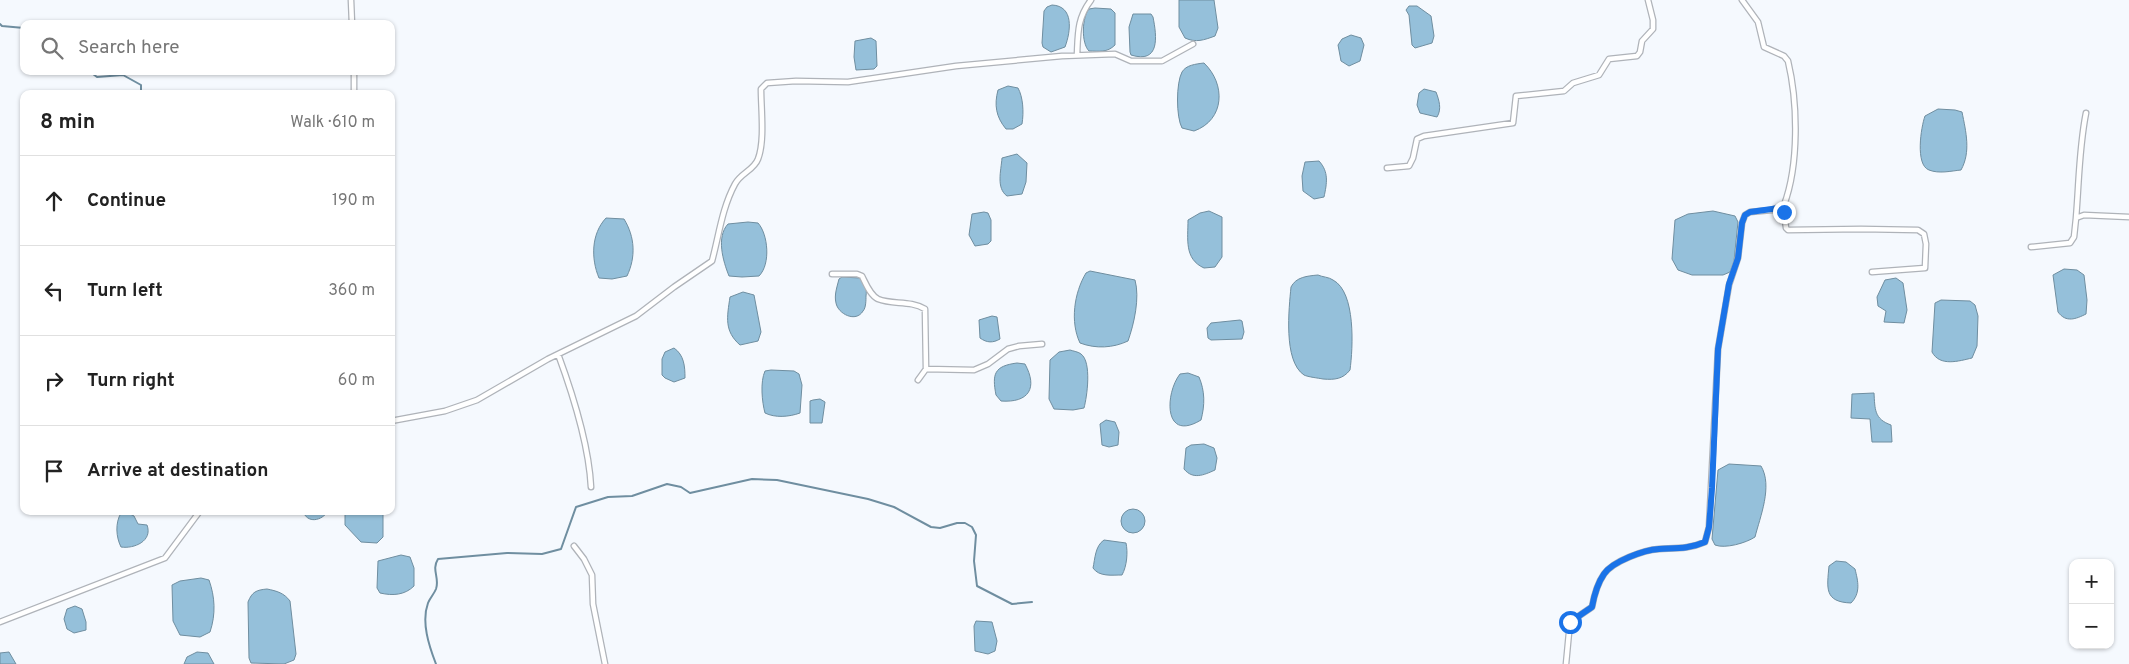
<!DOCTYPE html>
<html lang="en">
<head>
<meta charset="utf-8">
<style>
	:root { --surface:#fff; --page:#f6f6f6; --text:#222; --muted:#767676; --line:#e0e0e0 }
	body { margin:0; font-family:Overpass,sans-serif; background:var(--page); color:var(--text) }
	.controls { position:absolute; right:15px; bottom:15px; display:grid; overflow:hidden; border-radius:10px; box-shadow:0 1px 4px #0004 }
	.controls button { width:45px; height:45px; display:grid; place-items:center; padding:0; border:0; border-bottom:1px solid var(--line); background:var(--surface); color:var(--text); font:25px sans-serif }
	.stop { position:absolute; width:15px; height:15px; margin:-11px; border:4px solid #1a73e8; border-radius:50%; background:#fff }
	.stop.end { background:#1a73e8; border-color:#fff; box-shadow:0 1px 5px #0008 }
	.list { margin:0; padding:0; list-style:none }
	h2 { display:flex; justify-content:space-between; align-items:center; height:65px; margin:0; padding:0 20px; font-size:21px }
	h2 small { font-size:16px; font-weight:400; color:var(--muted) }
	.list li { display:grid; grid-template-columns:32px 1fr auto; gap:15px; align-items:center; box-sizing:border-box; height:90px; padding:0 20px; border-top:1px solid var(--line) }
	.list b { display:block; font-size:19px; white-space:nowrap }
	.list em { font-size:16px; font-style:normal; color:var(--muted) }
	.icon { flex:none; width:28px; height:28px; fill:none; stroke:currentColor; stroke-width:2; stroke-linecap:round; stroke-linejoin:round }
	.map { position:relative; flex:none; width:2129px; height:664px; overflow:hidden }
	.search { position:absolute; background:var(--surface); box-shadow:0 1px 4px #0004; left:20px; top:20px; width:375px; height:55px; display:flex; align-items:center; gap:12px; box-sizing:border-box; padding:0 18px; border-radius:10px; color:var(--muted); font-size:19px }
	.panel { position:absolute; background:var(--surface); box-shadow:0 1px 4px #0004; left:20px; top:90px; width:375px; height:425px; border-radius:10px }
	.map>svg:first-child { display:block }
</style>
</head>
<body>
<div class="map">
<svg width="2129" height="664" viewBox="0 0 2129 664">
	<rect width="100%" height="100%" fill="#f5f9fe"/>
	<!-- water -->
	<path fill="#95c0da" stroke="#6f8ea0" d="M1179 0H1214L1218 28 1215 36C1204 40 1196 43 1185 38L1179 27Z
		M1052 5C1074 6 1071 31 1065 47L1051 52 1043 47 1042 43 1044 11 1047 7Z
		M1409 6H1417L1431 16 1434 36 1432 43 1415 48 1412 45 1409 15 1406 10Z
		M1095 8 1111 9 1115 13V45C1107 53 1099 51 1089 51 1081 43 1082 17 1089 9Z
		M1133 14H1151L1153 17C1157 37 1160 64 1131 55L1130 52 1129 27Z
		M1351 35 1361 38 1364 45 1360 61 1349 66 1341 61 1338 45 1342 39Z
		M871 38 876 41 877 66 874 69 856 70 854 57 855 41Z
		M1204 63C1226 84 1225 120 1194 131L1182 128C1176 117 1176 83 1182 72 1186 65 1196 64 1204 63Z
		M1008 86 1018 88C1023 97 1024 112 1022 124L1013 129H1006C996 117 994 105 998 90Z
		M1424 89 1436 92C1439 100 1442 109 1437 117L1420 113 1417 105 1419 93Z
		M1938 109 1955 110 1962 112C1966 132 1971 152 1961 170 1951 171 1939 174 1929 170 1915 165 1921 127 1925 116Z
		M1017 154 1027 163 1026 182 1022 194 1007 196C996 188 1001 171 1002 158Z
		M1319 161C1329 172 1327 183 1324 197L1314 199 1303 191 1302 176 1305 162Z
		M1209 211 1222 217V257L1215 267 1204 268C1184 259 1188 239 1188 220L1200 213Z
		M1713 211 1735 216 1738 222 1734 261 1730 272 1723 275H1692L1678 270 1672 259 1675 220 1688 214Z
		M984 212 988 213 991 220V241L988 244 975 246 969 235 972 214Z
		M606 218 624 219C635 237 636 257 627 276L612 279 599 278C591 259 591 234 606 218Z
		M748 222 758 223C768 234 771 264 759 276L742 277 729 276C723 261 716 237 728 224Z
		M2064 269 2077 270 2084 275 2087 300 2086 314C2076 319 2066 323 2058 312L2053 275Z
		M1090 271 1135 280C1140 298 1134 324 1128 341 1113 348 1096 349 1080 343 1070 322 1074 293 1086 273Z
		M1318 275C1322 277 1329 277 1333 280 1356 292 1353 348 1350 370 1343 379 1335 380 1323 379 1318 378 1308 377 1304 375 1283 361 1289 308 1291 287 1296 277 1307 276 1318 275Z
		M842 277 860 278C866 282 867 289 866 296 866 300 866 308 863 311 856 323 838 314 836 303 834 295 837 287 839 279Z
		M1896 278 1903 283 1907 310 1904 323 1884 322 1886 311 1878 306 1877 297 1885 280Z
		M743 292 754 295 761 332 758 341 740 345C724 331 727 317 730 297Z
		M1941 300 1970 301 1975 305 1978 316 1977 346 1972 358C1959 361 1940 367 1932 352L1935 303Z
		M992 316 997 317 1000 339C993 343 987 343 980 338L979 320Z
		M1240 320 1242 321 1244 332 1242 339 1211 340 1208 338 1207 328 1211 323Z
		M674 348C684 355 685 366 685 378L674 382 665 378 662 375V359L665 352Z
		M1070 350C1073 351 1079 352 1081 354 1092 362 1087 397 1084 408L1073 410 1054 409 1049 399 1050 360 1059 352Z
		M1017 363 1025 364C1038 388 1029 403 1001 401L996 395C992 374 994 366 1017 363Z
		M771 370 794 371 799 374 802 385 800 413C789 417 775 418 765 413 762 402 760 382 765 371Z
		M1188 373 1199 377C1205 391 1205 405 1201 420 1163 443 1165 393 1180 374Z
		M1874 393C1875 409 1874 419 1891 425L1892 442H1872L1870 419 1851 418 1852 394Z
		M813 400 820 399 825 402 822 423H810V401Z
		M1106 420 1115 422 1119 432 1118 445 1109 447 1102 445 1100 424Z
		M1204 444 1214 448 1217 458 1215 470C1204 475 1193 480 1184 469L1186 448 1191 445Z
		M1729 464 1761 466C1773 486 1760 517 1755 537 1746 543 1725 549 1715 545L1712 539 1718 470Z
		M1121 521a12 12 0 1 1 24 0a12 12 0 1 1-24 0Z
		M303 511H328C322 521 307 524 303 511Z
		M345 511H383V537L377 543 361 542 345 525Z
		M126 512 134 516 138 524 147 525C153 541 134 549 121 547 116 537 115 523 121 513Z
		M1104 540 1126 543C1128 552 1127 566 1122 575 1112 575 1099 577 1093 568 1095 559 1095 546 1104 540Z
		M401 555 410 557 414 568V586C405 595 393 596 380 593L377 588 378 561Z
		M1836 561 1846 562 1855 569C1858 581 1861 593 1851 603 1824 602 1827 588 1829 566Z
		M201 578 209 580C215 597 216 614 210 632L200 637 180 635 173 621 172 585 180 581Z
		M267 589C277 591 284 593 290 601L296 654 294 660 284 664 251 663 249 658 248 602C252 592 256 590 267 589Z
		M75 606 82 609 86 622V630L74 633 67 629 64 619 67 609Z
		M976 621 992 622 997 641 995 651 988 654 975 651 974 626Z
		M9 652 16 664H0V653Z
		M197 652 208 653 214 664H184L187 657Z"/>
	<g fill="none" stroke-linecap="round" stroke-linejoin="round">
		<!-- stream -->
		<path stroke="#6f8ea0" stroke-width="2" d="M0 24 2 26 24 28
			M89 71 97 77 123 75 141 85V94
			M436 664C429 646 421 622 428 603 430 598 434 594 436 589 440 578 431 570 438 559L507 553 542 554 561 549 576 507 608 497 632 496 667 484 681 487 690 493 752 479 777 480 868 499 894 507 931 527 940 528 957 523H965L972 527 976 535 974 561 977 586 1012 604 1032 602"/>
		<!-- minor casing -->
		<g stroke="#afb3b9" stroke-width="7">
			<path id="minor" d="M351 0 352 24
				M1077 55C1078 34 1077 18 1091 0
				M354 71V94
				M1387 168 1409 166 1413 158 1417 139 1424 136 1513 123 1516 96 1564 91 1573 83 1599 75 1609 59 1637 56 1640 52 1642 41 1653 29V20L1648 0
				M1779 208 1784 212 1786 228 1788 230 1861 229 1918 230 1924 234 1926 244 1925 268 1872 272
				M2076 218C2079 183 2079 148 2086 113
				M2031 247 2070 243 2074 237 2076 218 2084 215 2129 217
				M832 274H857L862 276C866 284 870 295 878 299 893 305 910 300 925 309L926 369 918 380
				M558 354C572 392 589 447 591 487
				M926 369 974 370 988 364 1008 349 1019 346 1042 344
				M391 421 445 411 477 400 548 359 636 316 674 287 712 261C719 235 722 208 735 184 741 173 754 170 758 159 765 141 761 109 761 89L767 83 796 81 848 82 956 66 1062 56 1115 54 1131 61H1162L1193 44
				M574 546 584 559 592 575 593 604 605 664
				M0 622 165 558 200 511
				M1566 664 1570 622 1592 607C1594 596 1597 584 1604 574 1613 561 1644 550 1659 549 1676 548 1689 549 1705 542L1709 527 1718 349 1729 285 1738 258 1742 223 1745 215 1750 212 1772 210 1784 205C1799 165 1798 103 1788 61L1784 56 1764 47 1758 22 1742 0"/>
		</g>
		<!-- minor -->
		<use href="#minor" stroke="#fff" stroke-width="4.5"/>
	</g>
	<g fill="none" stroke-linecap="round" stroke-linejoin="round">
		<!-- route -->
		<path stroke="#1a73e8" stroke-width="6" d="M1570 622 1592 607C1594 596 1597 584 1604 574 1613 561 1644 550 1659 549 1676 548 1689 549 1705 542L1709 527 1712 488 1718 349 1729 284 1738 258 1742 223 1745 215 1750 212 1779 208 1784 212"/>
	</g>
</svg>
<div class="controls">
<button>+</button>
<button>−</button>
</div>
<div class="stop" style="left:1570px;top:622px"></div>
<div class="stop end" style="left:1784px;top:212px"></div>
<div class="search"><svg class="icon" aria-label="search" viewBox="0 0 24 24"><circle cx="10" cy="10" r="6"/><path d="M15 15l6 6"/></svg>Search here</div>
<section class="panel">
<h2>8 min<small>Walk · 610 m</small></h2>
<ul class="list">
<li><svg class="icon" aria-label="ahead" viewBox="0 0 24 24"><path d="M12 20V5M6 11l6-6 6 6"/></svg><div><b>Continue</b></div><em>190 m</em></li>
<li><svg class="icon" aria-label="left" viewBox="0 0 24 24"><path d="M17 20v-9H6M10 6l-5 5 5 5"/></svg><div><b>Turn left</b></div><em>360 m</em></li>
<li><svg class="icon" aria-label="right" viewBox="0 0 24 24"><path d="M7 20v-9h11M14 6l5 5-5 5"/></svg><div><b>Turn right</b></div><em>60 m</em></li>
<li><svg class="icon" aria-label="arrive" viewBox="0 0 24 24"><path d="M6 21V4h12l-3 4 3 4H6"/></svg><div><b>Arrive at destination</b></div></li>
</ul>
</section>
</div>
</body>
</html>
